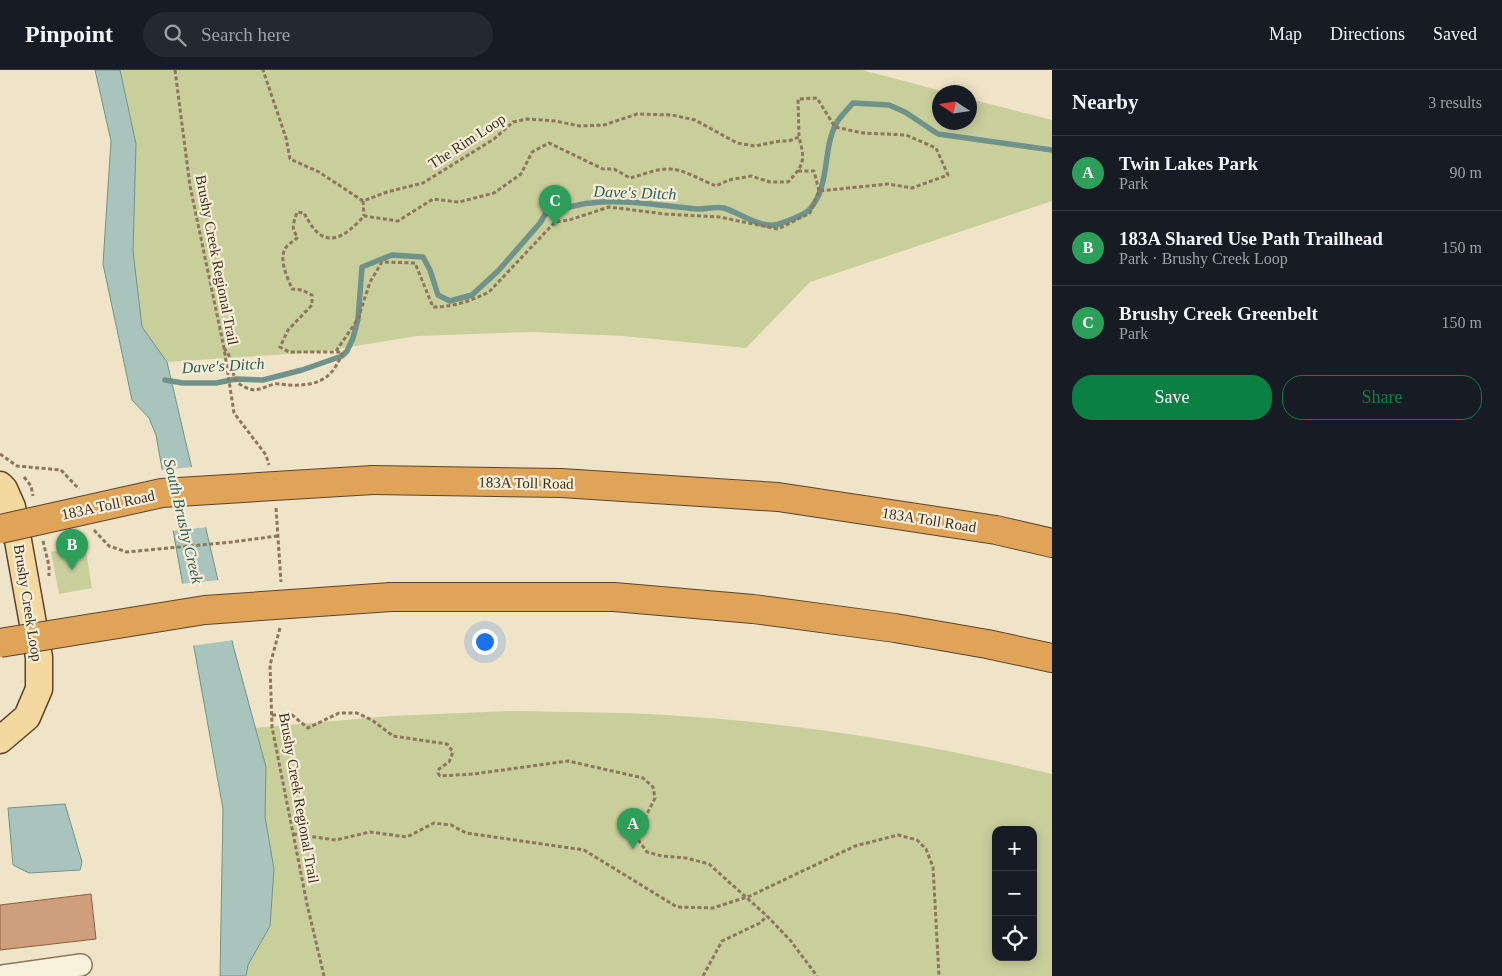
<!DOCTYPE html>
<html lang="en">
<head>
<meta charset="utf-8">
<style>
	:root { --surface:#171b24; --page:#242831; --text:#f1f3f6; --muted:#9ea1a6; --line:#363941; --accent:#0b8043 }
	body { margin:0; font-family:Georgia,serif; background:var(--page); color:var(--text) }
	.controls { position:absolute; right:15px; bottom:15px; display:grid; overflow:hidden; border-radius:10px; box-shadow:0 2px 12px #0003 }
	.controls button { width:45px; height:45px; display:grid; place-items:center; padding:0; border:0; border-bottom:1px solid var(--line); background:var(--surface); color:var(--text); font:25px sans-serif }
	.compass { position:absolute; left:932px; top:15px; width:45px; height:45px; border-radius:50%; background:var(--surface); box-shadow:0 2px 12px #0003; rotate:282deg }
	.you { position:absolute; left:484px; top:571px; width:18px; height:18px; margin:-12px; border:4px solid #fff; border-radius:50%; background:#1a73e8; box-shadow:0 0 0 8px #1a73e833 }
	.badge { display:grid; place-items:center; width:32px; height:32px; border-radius:50%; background:var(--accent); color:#fff; font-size:16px; font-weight:700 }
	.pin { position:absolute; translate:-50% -41px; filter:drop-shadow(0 1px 2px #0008) }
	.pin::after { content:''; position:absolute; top:26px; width:18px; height:15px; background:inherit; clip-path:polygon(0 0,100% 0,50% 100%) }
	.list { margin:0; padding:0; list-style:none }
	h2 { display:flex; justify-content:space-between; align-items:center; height:65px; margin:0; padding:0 20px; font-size:21px }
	h2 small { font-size:16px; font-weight:400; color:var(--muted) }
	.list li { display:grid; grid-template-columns:32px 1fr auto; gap:15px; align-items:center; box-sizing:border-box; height:75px; padding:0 20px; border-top:1px solid var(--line) }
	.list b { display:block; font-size:19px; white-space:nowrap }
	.list p { margin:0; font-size:16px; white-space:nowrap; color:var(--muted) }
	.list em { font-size:16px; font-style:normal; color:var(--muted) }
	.actions { display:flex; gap:10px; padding:15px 20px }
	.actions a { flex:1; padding:11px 0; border:1px solid var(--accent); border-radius:20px; text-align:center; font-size:18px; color:var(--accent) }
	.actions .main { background:var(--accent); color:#fff }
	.icon { flex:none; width:28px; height:28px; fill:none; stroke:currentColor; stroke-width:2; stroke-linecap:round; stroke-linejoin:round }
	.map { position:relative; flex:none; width:1052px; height:906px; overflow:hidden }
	header { display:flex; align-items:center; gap:30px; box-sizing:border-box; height:70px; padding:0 25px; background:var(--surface); border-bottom:1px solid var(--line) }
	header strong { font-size:24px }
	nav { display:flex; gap:28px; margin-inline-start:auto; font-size:18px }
	.search { width:350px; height:45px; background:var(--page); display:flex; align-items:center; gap:12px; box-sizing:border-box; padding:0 18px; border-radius:28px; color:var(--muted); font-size:19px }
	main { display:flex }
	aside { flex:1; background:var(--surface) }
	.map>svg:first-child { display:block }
</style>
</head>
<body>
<header>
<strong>Pinpoint</strong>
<div class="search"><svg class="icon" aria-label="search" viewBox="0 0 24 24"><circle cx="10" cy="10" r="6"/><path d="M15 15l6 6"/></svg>Search here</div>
<nav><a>Map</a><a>Directions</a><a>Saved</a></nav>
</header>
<main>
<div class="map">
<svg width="1052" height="906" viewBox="0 0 1052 906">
	<rect width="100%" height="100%" fill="#f0e4c8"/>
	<!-- green -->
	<path fill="#c9cf9b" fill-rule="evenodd" d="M120 0H862L946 22H939V52H969L970 29 1052 50V131L810 212 746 278 623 266 531 262 417 266 319 282 167 292 142 257 133 181 136 74Z
		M85 476 92 518 59 524 51 482Z
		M512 641C564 642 615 642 667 645 797 653 925 673 1052 704V906H246L248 895 270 856 274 799 265 747 266 697 255 658 390 646ZM996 760H1033V887H996Z"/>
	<!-- water -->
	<path fill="#a9c4bc" stroke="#6f938a" d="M95 0H120L136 74 133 181 142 257 167 292 234 579 266 697 265 747 274 799 270 856 248 895 246 906H220L223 739 156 365 149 348 132 330 103 194 111 71Z
		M65 734 82 792 80 800 29 803 13 795 8 738Z"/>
	<!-- pier -->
	<path fill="#f0e4c8" d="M193 397 208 457 170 461 159 400Z
		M220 510 234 570 190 576 179 514Z"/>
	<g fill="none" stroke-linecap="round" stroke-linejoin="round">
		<!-- stream -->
		<path stroke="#6f938a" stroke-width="5.5" d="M165 310 183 313H216L236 309 263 310 302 300 342 286 347 281 353 268 358 249 362 197 392 185 423 187 430 200 438 225 450 231 472 225 499 200 540 153 546 143C561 140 576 134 591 133 626 129 662 136 697 139 706 139 716 136 724 138 737 142 759 157 774 155 781 154 804 145 809 140 831 116 822 80 836 54 840 46 848 39 853 33L889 35 905 42 938 64 1052 80"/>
	</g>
	<!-- building -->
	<path fill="#cf9f7d" stroke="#8d5f41" d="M91 824 96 869 0 880V835Z"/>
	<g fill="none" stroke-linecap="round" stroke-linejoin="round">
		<!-- minor casing -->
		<g stroke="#8d765c" stroke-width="24">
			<path id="minor" d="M3 906 81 895"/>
		</g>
		<!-- major casing -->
		<g stroke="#5b4430" stroke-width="29">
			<path id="major" d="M0 415 4 419 12 437 39 587V619L27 647 0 670"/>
		</g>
		<!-- highway casing -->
		<g stroke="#5b4430" stroke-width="30">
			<path id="highway" d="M373 410 561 413 778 427 996 460 1052 473
				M391 527H614L753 539 895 558 987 574 1052 588"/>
		</g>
		<!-- path -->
		<path stroke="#8d765c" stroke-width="3" stroke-dasharray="4 2.5" stroke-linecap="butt" d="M175 0 190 116 224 278 234 343 266 385 269 395
			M798 101H814L819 121
			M363 131 364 146
			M224 278C226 281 229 284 230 288 235 297 230 308 241 315 255 324 261 318 274 314 278 313 284 315 289 315 308 316 326 313 336 296 338 291 342 288 342 282H289L280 277 288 260 312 235V225L302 220 292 219C287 206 276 185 289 174 292 172 295 170 298 167 290 159 294 152 297 142L304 143C308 150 312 158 318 163 335 177 353 158 364 146L398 151 433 129 459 132 494 123 521 104 532 82 549 73 603 99H614L630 108C642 105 656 99 668 99 681 98 703 111 716 116L729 110 751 106 770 112H788C805 94 805 90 799 67L789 71H780L755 76 737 73 695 50 672 45 637 44 604 55 580 56 555 51 527 49 513 52 494 69 423 113 387 122 363 131 319 102 290 89 286 68 263 0
			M336 281 358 249 370 212 382 192 415 193 433 237C453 237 471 231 489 222L555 152 569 150 609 137 665 144 719 147 778 159 810 143 819 121 888 114 912 118 948 105 936 78 906 65 863 63 835 57 817 28 798 29 799 67
			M0 384 17 396 61 400 79 419
			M24 407 31 416 33 426
			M276 438 281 512
			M94 460 109 476 127 482 232 472 277 466
			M43 471 49 496V506
			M280 558 270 595 272 657 307 834 324 906
			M272 645H292L308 658 339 643H357L372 650 393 666 447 674 453 682 449 692 439 699 438 703 440 706 473 704 568 691 643 708 653 717 655 728 640 758 639 771 647 782 662 786 686 788 709 794 767 846 790 870 817 906
			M293 764 336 770 370 762 407 767 434 753 451 755 466 763 584 780 677 837 713 838 750 826 855 776 898 765 917 770 926 779 933 797 939 906
			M703 906 722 871 760 853 767 846"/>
		<!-- minor -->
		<use href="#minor" stroke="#faf1dc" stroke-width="21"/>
		<!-- major -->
		<use href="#major" stroke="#f3d9a0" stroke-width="26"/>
		<!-- highway -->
		<use href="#highway" stroke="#e0a458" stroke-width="28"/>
		<!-- highway-bridge casing -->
		<g stroke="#5b4430" stroke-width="30" stroke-linecap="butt">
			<path id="highway-bridge" d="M0 459 162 423 373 410
				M0 573 205 540 391 527"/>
		</g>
		<!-- highway-bridge -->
		<use href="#highway-bridge" stroke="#e0a458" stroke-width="28"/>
	</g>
	<g text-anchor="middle" stroke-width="4.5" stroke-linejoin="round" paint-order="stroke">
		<!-- street labels -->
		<g font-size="15" fill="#3d2e20" stroke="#f7eed8">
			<text transform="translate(467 71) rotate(-33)" y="5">The Rim Loop</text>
			<text transform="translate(217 190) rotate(79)" y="5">Brushy Creek Regional Trail</text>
			<text transform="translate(526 413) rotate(1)" y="5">183A Toll Road</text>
			<text transform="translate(108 435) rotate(-12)" y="5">183A Toll Road</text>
			<text transform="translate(929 450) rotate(9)" y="5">183A Toll Road</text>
			<text transform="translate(28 533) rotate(81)" y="5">Brushy Creek Loop</text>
			<text transform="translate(299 728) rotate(80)" y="5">Brushy Creek Regional Trail</text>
		</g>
		<!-- water labels -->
		<g font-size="16" font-style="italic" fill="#2f5d5a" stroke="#f7eed8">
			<text transform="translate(635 122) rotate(2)" y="6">Dave's Ditch</text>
			<text transform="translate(223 295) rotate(-3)" y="6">Dave's Ditch</text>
			<text transform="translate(184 451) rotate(77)" y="6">South Brushy Creek</text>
		</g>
	</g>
</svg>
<div class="controls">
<button>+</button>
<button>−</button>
<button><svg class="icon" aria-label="locate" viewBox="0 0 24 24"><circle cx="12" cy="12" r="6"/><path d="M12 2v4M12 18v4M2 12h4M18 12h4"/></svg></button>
</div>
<svg class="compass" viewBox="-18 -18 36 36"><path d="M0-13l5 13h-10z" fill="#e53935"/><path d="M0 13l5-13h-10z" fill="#9ea1a6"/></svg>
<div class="you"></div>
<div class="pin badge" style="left:633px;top:779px;background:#2e9e5b">A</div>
<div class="pin badge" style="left:72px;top:500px;background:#2e9e5b">B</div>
<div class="pin badge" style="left:555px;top:156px;background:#2e9e5b">C</div>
</div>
<aside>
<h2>Nearby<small>3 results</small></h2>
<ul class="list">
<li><span class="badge" style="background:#2e9e5b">A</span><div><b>Twin Lakes Park</b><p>Park</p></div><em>90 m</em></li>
<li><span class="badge" style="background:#2e9e5b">B</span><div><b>183A Shared Use Path Trailhead</b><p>Park · Brushy Creek Loop</p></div><em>150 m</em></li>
<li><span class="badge" style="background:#2e9e5b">C</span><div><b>Brushy Creek Greenbelt</b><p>Park</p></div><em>150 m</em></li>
</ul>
<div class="actions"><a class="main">Save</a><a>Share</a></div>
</aside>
</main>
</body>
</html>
